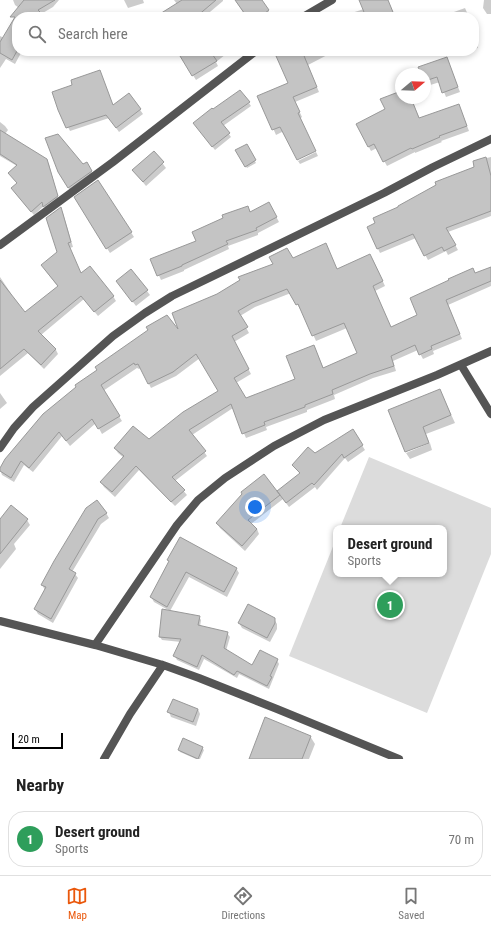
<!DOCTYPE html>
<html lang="en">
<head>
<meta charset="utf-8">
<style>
	:root { --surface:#fff; --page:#f6f6f6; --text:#222; --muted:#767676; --line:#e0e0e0; --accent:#ea580c }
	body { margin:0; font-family:"Roboto Condensed",sans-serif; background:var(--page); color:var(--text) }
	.compass { position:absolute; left:395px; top:68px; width:36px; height:36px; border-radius:50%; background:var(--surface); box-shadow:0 2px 6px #0003; rotate:71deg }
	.scale { position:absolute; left:12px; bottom:10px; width:51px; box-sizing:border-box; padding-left:4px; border:2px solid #000; border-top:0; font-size:11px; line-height:14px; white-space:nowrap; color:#000; -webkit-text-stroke:3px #fff; paint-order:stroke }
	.you { position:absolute; left:255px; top:507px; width:14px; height:14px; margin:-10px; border:3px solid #fff; border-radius:50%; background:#1a73e8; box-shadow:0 0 0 6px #1a73e833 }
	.badge { display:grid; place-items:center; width:26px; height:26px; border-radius:50%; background:var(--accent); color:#fff; font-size:13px; font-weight:700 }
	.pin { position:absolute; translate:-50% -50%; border:2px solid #fff; box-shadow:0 1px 4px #0006 }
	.popup { position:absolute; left:333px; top:525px; width:114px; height:52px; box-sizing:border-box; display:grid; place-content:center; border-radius:8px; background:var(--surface); filter:drop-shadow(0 1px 3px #0005); font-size:13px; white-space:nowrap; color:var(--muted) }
	.popup b { font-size:15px; color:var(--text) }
	.popup::after { content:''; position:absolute; left:50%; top:100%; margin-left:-8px; border:8px solid transparent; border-top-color:var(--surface) }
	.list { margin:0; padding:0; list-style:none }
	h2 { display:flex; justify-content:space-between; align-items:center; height:52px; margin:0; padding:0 16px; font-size:17px }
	h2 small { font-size:13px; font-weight:400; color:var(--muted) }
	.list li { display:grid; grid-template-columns:26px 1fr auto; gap:12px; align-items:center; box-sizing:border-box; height:56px; margin:0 8px 8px; padding:0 8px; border:1px solid var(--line); border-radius:16px }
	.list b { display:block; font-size:15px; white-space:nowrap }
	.list p { margin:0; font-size:13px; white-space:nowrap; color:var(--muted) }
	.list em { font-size:13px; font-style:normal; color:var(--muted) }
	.icon { flex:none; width:22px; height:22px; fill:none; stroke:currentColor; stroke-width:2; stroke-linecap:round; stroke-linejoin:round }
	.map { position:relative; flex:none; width:491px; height:759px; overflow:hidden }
	.search { position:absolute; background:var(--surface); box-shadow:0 2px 6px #0003; left:12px; right:12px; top:12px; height:44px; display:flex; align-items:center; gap:10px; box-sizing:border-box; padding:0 14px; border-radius:16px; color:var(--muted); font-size:15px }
	.sheet { height:116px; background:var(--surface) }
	nav { display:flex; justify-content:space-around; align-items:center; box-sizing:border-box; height:56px; border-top:1px solid var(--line); background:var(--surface); font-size:11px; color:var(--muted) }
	nav a { display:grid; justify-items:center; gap:2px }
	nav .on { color:var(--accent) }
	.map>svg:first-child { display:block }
</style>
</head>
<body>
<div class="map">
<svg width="491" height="759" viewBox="0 0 491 759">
	<rect width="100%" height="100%" fill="#fff"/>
	<!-- green -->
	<path fill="#dcdcdc" d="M369 457 491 508V554L427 713 289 656 336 539V574H444V528H340Z"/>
	<!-- shadow -->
	<path fill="#0003" fill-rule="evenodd" d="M13 0H59L53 7 41 14 42 17H17V51H22L15 64 6 59 0 68V36L4 38 16 17 19 8 15 5Z
		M124 0H143L144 3 128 8Z
		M174 0H223V1L204 17H157L177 4Z
		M235 0H261L271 15 268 17H237L243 12Z
		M360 0H388L395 17H339L364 9Z
		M484 0H491V14H487L483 8Z
		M465 8 469 17H440Z
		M474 29 478 48 474 49Z
		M64 51H82V54H66Z
		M196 51H230L216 62 218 66 196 80 184 61Z
		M291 51H335L308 65 319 92 295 102 302 117 284 131 276 135 259 96 289 83Z
		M453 51H465L455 54Z
		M447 58 460 92 446 97 440 82 427 86 425 82V74H422Z
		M100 71 113 106 129 94 143 114 119 132 109 118 70 131 59 109Z
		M401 92V98H411L420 119 459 105 469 131 441 141 442 142 415 153V152L387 166 377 148 371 151 357 125 386 110Z
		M249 103 251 106 223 126 231 137 215 150 197 127Z
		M0 122 5 126 8 130 5 134 46 159 49 164 59 201 46 210 44 206 34 215 15 193 18 184 12 177 17 166 0 156Z
		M246 145 256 163 247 168 236 151Z
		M154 152 166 168 146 186 133 170Z
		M316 152 318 156 300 164 298 161Z
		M491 157V216L448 232 458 250 448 255 446 251 428 260 416 238 380 253 378 249 400 208 475 168 474 161Z
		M86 163 94 176 71 192 59 172 82 166Z
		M98 181 134 237 110 253 75 198Z
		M269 203 279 222 258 233V235L228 246 229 249 184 270V271L161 280 152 260 198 242 248 207 251 212Z
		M61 209 63 213 73 247 69 248 81 274 113 296 116 301 98 316 84 299 41 335 56 350 58 354 44 369 28 353 0 376V335L58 287 45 270 58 253Z
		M292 259 337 270 373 260 385 286 375 291 391 328 419 315 475 274 491 268V286L448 305 462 339 433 351 434 354 423 359 418 350 393 361 396 371 373 378 334 395 335 399 307 410V412L266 427 267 430 246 438 233 408 192 435 207 456 175 481 187 495 175 506 139 470 115 497 104 487 101 482 124 458 118 453 115 448 149 441 219 391 200 358 176 376 151 388 141 368 139 369 137 368 103 391 122 421 102 434 96 423 70 446 62 436 33 472 24 465 14 482 2 475 0 469 43 415 180 333 218 295ZM291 293 300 309 301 308 316 341 347 328 358 354 324 369 314 346 296 380 246 399 236 383 251 374 234 342 249 333 240 316 255 307Z
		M0 277 12 295 0 324Z
		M117 281 147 291 150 295 136 306Z
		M440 390 455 423 426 434 429 442 405 451Z
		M0 393 7 403 0 409Z
		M353 431 365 450 348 462 345 458 317 490 315 487 289 507 283 499 251 524 257 529 259 534 245 551 220 528 217 523 263 476 279 496 300 474 293 465 315 455Z
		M430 443 432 450 410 459 406 453Z
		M11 507 27 520 30 525 14 544 16 549 0 569V520Z
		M87 509 106 513 109 518 101 524 72 572 75 574 78 578 53 623 38 614 35 609 45 590 42 585Z
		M170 562 236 568 239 573 227 597 189 577 170 611 154 602 151 597Z
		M199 617 201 620 200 627 227 633 230 637 226 651 253 666 277 660 279 664 269 689 239 674 237 678 204 659 199 670 177 660 175 656 181 642 162 640 160 637Z
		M274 619 277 624V629L270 642 242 628 239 623Z
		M198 709 200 714 196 726 171 717 169 712Z
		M310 736 315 744 309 759H250Z
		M202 748 204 750 200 759H196L180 752 179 750Z"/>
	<!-- building -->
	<path fill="#c4c4c4" stroke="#999" fill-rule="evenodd" d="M24 0H55L38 10 45 17H17V51L12 60 0 53V42L15 17H10Z
		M182 0H216L196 17H155Z
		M235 0H262L269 10 260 17H247Z
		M359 0H388L395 17H366Z
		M177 51H210L217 61 192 76Z
		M289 51H302L317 87 293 97 300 112 298 113 316 151 297 160 280 127 272 130 257 96 288 83 276 56Z
		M447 57 458 87 442 93 437 77 425 81V74H421L418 67Z
		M100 70 113 105 129 93 141 109 116 128 106 115 66 128 58 110 52 92 72 85 71 80Z
		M240 90 250 102 221 122 230 133 212 147 193 123 212 108 213 109Z
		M401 91V98H411L419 118 459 104 467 126 439 136 440 137 412 149 411 148 383 162 374 144 368 147 356 124 385 109 380 99Z
		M0 130 47 159 58 196 43 207 42 202 31 212 11 188 17 183 8 173 17 165 0 154Z
		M58 134 83 164 87 162 92 171 68 188 58 172 45 138Z
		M247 144 256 160 245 167 235 150Z
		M154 151 164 162 143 182 132 170Z
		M486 157 491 176V211L446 228 456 245 444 251 442 247 424 256 413 234 377 249 367 227 375 223 373 218 398 207V206L436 185 435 182 474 167 473 161Z
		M98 180 132 232 106 249 74 197Z
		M269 202 277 217 256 228 257 230 226 241 228 244 182 265V266L157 276 150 259 196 241 192 232 223 218 222 215 248 206 250 212Z
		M61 207 71 242 68 243 81 273 90 266 114 296 94 312 81 296 38 331 56 349 41 365 24 349 0 369V280L25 312 58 286 41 265 57 252 46 218Z
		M326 243 337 269 370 254 383 281 373 286 391 327 417 315 410 298 449 280 448 279 473 268 475 273 491 267V281L446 300 460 334 431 346 432 349 419 355 415 345 391 356 394 366 370 374 332 390 333 394 305 405V407L264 422 265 425 242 434 231 404 189 430 206 451 172 477 185 490 171 502 136 466 112 492 100 482 124 456 114 448 133 426 149 439 183 412 218 391 196 354 173 372 148 384 138 364 135 365 134 363 101 385 120 416 98 429 92 419 66 441 59 432 29 468 21 461 11 478 0 471V468L5 459 43 414 76 387 75 385 97 370 95 367 148 330 146 327 167 315 178 329 172 313 217 294 240 280 238 277 273 264 269 257 287 248 293 258ZM287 289 296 305 298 304 312 336 344 323 357 353 323 368 314 345 286 356 295 379 246 398 234 378 249 369 232 336 248 327 238 311 252 303Z
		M131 269 148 290 132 302 116 281Z
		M440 389 451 415 423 427 429 443 405 452 388 410Z
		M353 429 363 445 344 458 342 454 314 485 312 483 286 503 277 491 300 473 292 465 308 447 315 453Z
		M264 474 280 495 248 520 257 529 242 546 216 523 242 494 241 492Z
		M97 500 107 513 98 519 69 569 76 573 51 619 34 609 46 587 41 585 54 561 86 508Z
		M11 505 28 519 0 554V519Z
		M180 537 237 568 224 592 186 572 167 607 150 597 169 561 167 560Z
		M248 604 275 618V623L267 638 238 623Z
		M162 609 200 616 198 625 228 632 224 648 252 665 260 650 278 659 270 676 272 677 267 686 237 671 234 675 202 655 197 667 173 656 181 639 159 637Z
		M173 699 198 709 193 722 167 712Z
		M265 717 311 736 302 759H249Z
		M183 738 203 747 198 759 178 750Z"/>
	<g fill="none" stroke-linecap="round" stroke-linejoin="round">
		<!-- street -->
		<path stroke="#555" stroke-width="8" d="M303 17 332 0
			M0 245 113 162 256 51
			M461 365 491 414
			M0 448 14 428 33 407 113 336 145 313 172 296 384 193 433 167 491 139
			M0 621 95 645 163 665 199 678 277 709 399 759
			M95 645 177 525 198 500 225 478 274 446 324 420 437 375 491 351
			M104 759 130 714 163 665"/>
	</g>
</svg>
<svg class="compass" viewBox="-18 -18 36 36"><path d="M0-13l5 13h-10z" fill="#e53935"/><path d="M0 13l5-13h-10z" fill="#767676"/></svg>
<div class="scale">20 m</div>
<div class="you"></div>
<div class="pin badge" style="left:390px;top:605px;background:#2e9e5b">1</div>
<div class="popup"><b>Desert ground</b>Sports</div>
<div class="search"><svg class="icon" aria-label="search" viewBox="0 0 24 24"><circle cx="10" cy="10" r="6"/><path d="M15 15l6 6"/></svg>Search here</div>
</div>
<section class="sheet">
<h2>Nearby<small></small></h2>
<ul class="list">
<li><span class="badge" style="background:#2e9e5b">1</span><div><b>Desert ground</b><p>Sports</p></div><em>70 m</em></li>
</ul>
</section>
<nav>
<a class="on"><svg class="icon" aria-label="map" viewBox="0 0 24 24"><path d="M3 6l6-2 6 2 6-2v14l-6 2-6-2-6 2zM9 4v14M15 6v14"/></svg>Map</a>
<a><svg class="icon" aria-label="directions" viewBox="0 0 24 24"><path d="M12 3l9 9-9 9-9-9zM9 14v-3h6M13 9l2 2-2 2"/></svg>Directions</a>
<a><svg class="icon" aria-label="saved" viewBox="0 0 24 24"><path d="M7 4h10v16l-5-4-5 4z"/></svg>Saved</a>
</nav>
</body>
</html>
